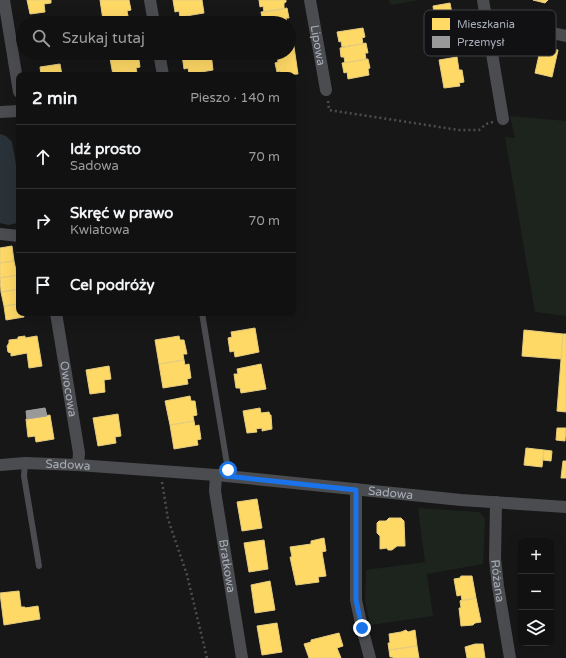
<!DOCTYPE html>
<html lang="pl">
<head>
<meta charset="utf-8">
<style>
	:root { --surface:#111; --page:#1a1a1a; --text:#f1f3f6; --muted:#9c9d9f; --line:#303131 }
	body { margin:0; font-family:"Varela Round",sans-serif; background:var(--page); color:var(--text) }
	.controls { position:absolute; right:12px; bottom:12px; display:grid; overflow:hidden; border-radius:8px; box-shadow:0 4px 16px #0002 }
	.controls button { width:36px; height:36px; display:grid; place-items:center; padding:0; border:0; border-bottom:1px solid var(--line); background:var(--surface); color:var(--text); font:20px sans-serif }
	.stop { position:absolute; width:12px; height:12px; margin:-9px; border:3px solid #1a73e8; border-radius:50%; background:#fff }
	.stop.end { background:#1a73e8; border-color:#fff; box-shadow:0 1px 4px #0008 }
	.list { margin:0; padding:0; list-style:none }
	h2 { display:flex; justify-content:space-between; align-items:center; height:52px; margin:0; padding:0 16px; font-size:17px }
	h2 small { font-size:13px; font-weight:400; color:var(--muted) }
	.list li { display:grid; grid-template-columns:26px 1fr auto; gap:12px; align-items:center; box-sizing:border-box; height:64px; padding:0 16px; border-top:1px solid var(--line) }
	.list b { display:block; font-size:15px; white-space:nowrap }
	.list p { margin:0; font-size:13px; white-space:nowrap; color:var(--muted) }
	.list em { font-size:13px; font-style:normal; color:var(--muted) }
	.icon { flex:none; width:22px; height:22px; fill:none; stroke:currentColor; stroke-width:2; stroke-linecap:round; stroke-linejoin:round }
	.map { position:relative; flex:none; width:566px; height:658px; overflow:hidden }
	.search { position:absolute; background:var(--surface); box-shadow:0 4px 16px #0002; left:16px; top:16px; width:280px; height:44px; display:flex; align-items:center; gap:10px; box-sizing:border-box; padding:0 14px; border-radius:22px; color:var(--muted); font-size:15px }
	.panel { position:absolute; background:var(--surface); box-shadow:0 4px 16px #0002; left:16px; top:72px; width:280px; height:244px; border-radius:8px }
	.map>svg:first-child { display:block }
</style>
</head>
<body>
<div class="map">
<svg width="566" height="658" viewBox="0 0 566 658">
	<rect width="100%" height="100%" fill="#171717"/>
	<!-- green -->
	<path fill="#1d241e" d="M389 0H420L390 5Z
		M510 116 566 121V316L535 312 505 137 515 138Z
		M418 508 479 512 485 518 483 564 427 574 433 616 370 625 365 600 366 570 425 562Z"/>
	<!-- water -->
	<path fill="#2a3239" d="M0 134 6 136 12 142 19 181V221L18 223 8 225 0 223Z"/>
	<!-- homes -->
	<path fill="#ffd966" stroke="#e5cc7f" d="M27 0H51V3L44 4 45 12 30 14Z
		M100 0H129L131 10 127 11 128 16 103 20Z
		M173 0H202L204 13 180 17 179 11 175 12Z
		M259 0H286V2L284 3V9L264 12 263 6 260 7Z
		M533 0H548L545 3Z
		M450 3 457 39 443 43 438 42 433 6Z
		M287 8 289 18H286L287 23 263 22 261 12Z
		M205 20 206 23H190Z
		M363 28 365 37 362 38 363 44 342 47 341 41 339 42 337 32Z
		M289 40H293L298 74 281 75 280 71 277 72 275 63 278 62 277 53H289Z
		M366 43 368 53H365L366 59 345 63 344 57H341L340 48Z
		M541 46 558 50 552 77 535 73Z
		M109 53H138L140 67 136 68 137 73 126 75H113Z
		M186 53H211L213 70 189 74 188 68 184 69 182 55 186 54Z
		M457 57 459 70H462L464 82 459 83 460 86 444 88 439 60Z
		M368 59 370 68 368 69 369 75 348 79 347 72 344 73 342 63Z
		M60 64 62 75H41L40 67Z
		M12 246 14 261 0 263V248Z
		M14 261 17 275 0 278V263Z
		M17 275 19 289 1 292 0 278Z
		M19 289V304L4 306 1 292Z
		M19 304V313H23L24 317 6 320 4 306Z
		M255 328 259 352 235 357 234 351 230 352 228 338 232 337 231 332Z
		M524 330 563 334 561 359 522 356Z
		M563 334H566V412L557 411Z
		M25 336V338L37 336 42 366 29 368 27 353 11 356V353L8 352 7 346 9 343V340L18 339V337Z
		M179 336 180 340H184L187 354H183L184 360 159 364 155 340Z
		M184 360 185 365 189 364 191 378 187 379 188 384 163 388 159 364Z
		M261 364 266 389 241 393 240 388H236L234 374H238L237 369Z
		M109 366 111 379 104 380 105 392 90 394 86 370Z
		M190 396 191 401H195L197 415 193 416 194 421 170 425 165 401Z
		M260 408 261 413 269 412 270 415H271L272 429 262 431V428L256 429 257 432 247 433 243 411Z
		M118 414 121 436 115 437 116 443 98 446 93 418Z
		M50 415 54 439 36 442 35 436 28 437 26 419Z
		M194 421 195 426 199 425 201 439 197 440 198 445 174 449 170 425Z
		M557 428H566L565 441 556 440Z
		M526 448 544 450 542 467 524 465Z
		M544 450 552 451 551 461 543 460Z
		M563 461H566V478H561Z
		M257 499 262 528 242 531 237 502Z
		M389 518H401L404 521 405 546H397L392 550H388L387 548 380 549V536L377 533V523L379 521H386Z
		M324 538 326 551 322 552 326 576 318 577 319 582 296 585 290 557H292L290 547 311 544V541Z
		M264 540 268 569 249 572 244 543Z
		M461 576H472L476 598 460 601 462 600 461 595 457 596 454 579 460 578Z
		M270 581 275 610 255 613 251 585Z
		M19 591 21 607H25V608L38 606 40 619 4 625 0 593Z
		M476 598 481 622 475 623 473 625 461 626 459 608H461L460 601Z
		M277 623 282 652 262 655 257 626Z
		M406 630 408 632 415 630 417 646 389 650 388 643H390L389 634 401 632Z
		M339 633 343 646 337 648 341 658H309L304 644 311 642V640Z
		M475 644H483L485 658H467L465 647Z
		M417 646 419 658H393V657H390L389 650Z"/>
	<!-- industry -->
	<path fill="#999" stroke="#9e9fa2" d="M45 408 47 416 27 419 26 411Z"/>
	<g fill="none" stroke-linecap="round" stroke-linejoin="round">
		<!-- path -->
		<path stroke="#4d4e52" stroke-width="2.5" stroke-dasharray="2 3" stroke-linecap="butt" d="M328 101 329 110 459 130H479L486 124 493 122
			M162 482 168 519 187 575 207 658"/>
		<!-- lane -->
		<path stroke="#4b4c50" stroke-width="6" d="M202 313 228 470 227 476
			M25 463 24 476 39 566"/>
		<!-- street -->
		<g stroke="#4b4c50" stroke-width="12">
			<path d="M4 0 19 92"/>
			<path d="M150 0 154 23"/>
			<path id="s1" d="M310 0 326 90"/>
			<path d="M483 0 503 119"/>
			<path d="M487 23 499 22 566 36"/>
			<path d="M159 53 163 75"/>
			<path d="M0 112 19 111"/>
			<path d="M0 234 19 236"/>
			<path id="s2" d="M56 313 79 453 78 465"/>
			<path id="s3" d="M0 465 25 463 78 465 216 475 461 500 566 507"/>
			<path id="s4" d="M216 475 215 491 242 658"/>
			<path d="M356 489V600L362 628 370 658"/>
			<path id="s5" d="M496 502 495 559 498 586 510 658"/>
		</g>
	</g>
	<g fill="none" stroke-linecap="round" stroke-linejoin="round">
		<!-- route -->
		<path stroke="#1a73e8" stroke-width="5" d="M228 470 227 476 356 490V600L362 628"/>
	</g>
	<g text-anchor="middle" stroke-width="4" stroke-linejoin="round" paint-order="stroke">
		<!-- street labels -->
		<g font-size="12" fill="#a8adb8" stroke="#111113">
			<text dy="4" stroke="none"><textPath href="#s1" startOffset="46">Lipowa</textPath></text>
			<text dy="4" stroke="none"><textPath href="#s2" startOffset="77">Owocowa</textPath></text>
			<text dy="4" stroke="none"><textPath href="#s3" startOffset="68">Sadowa</textPath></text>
			<text dy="4" stroke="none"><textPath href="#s3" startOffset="392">Sadowa</textPath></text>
			<text dy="4" stroke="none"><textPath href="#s4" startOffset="92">Bratkowa</textPath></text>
			<text dy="4" stroke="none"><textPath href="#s5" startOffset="79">Różana</textPath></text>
		</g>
	</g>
	<!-- legend -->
	<rect x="424" y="10" width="132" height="46" rx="6" fill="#111113" stroke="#3e4045" stroke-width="1"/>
	<rect x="432" y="18" width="18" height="12" fill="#ffd966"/>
	<rect x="432" y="36" width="18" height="12" fill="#999"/>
	<g font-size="11" fill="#a8adb8">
		<text x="457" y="28">Mieszkania</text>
		<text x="457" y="46">Przemysł</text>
	</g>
</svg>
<div class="controls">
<button>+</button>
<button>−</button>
<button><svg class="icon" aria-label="layers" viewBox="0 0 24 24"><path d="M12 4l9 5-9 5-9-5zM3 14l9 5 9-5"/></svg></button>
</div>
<div class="stop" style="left:228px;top:470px"></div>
<div class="stop end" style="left:362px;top:628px"></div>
<div class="search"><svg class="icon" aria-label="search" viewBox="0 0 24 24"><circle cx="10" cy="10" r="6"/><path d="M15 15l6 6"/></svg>Szukaj tutaj</div>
<section class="panel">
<h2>2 min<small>Pieszo · 140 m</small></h2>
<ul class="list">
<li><svg class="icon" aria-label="ahead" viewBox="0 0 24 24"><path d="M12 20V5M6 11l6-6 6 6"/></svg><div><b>Idź prosto</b><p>Sadowa</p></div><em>70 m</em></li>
<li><svg class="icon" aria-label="right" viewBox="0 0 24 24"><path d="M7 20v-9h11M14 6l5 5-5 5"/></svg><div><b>Skręć w prawo</b><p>Kwiatowa</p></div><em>70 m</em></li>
<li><svg class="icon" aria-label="arrive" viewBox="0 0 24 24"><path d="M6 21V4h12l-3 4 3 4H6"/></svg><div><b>Cel podróży</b></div></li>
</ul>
</section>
</div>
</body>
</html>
